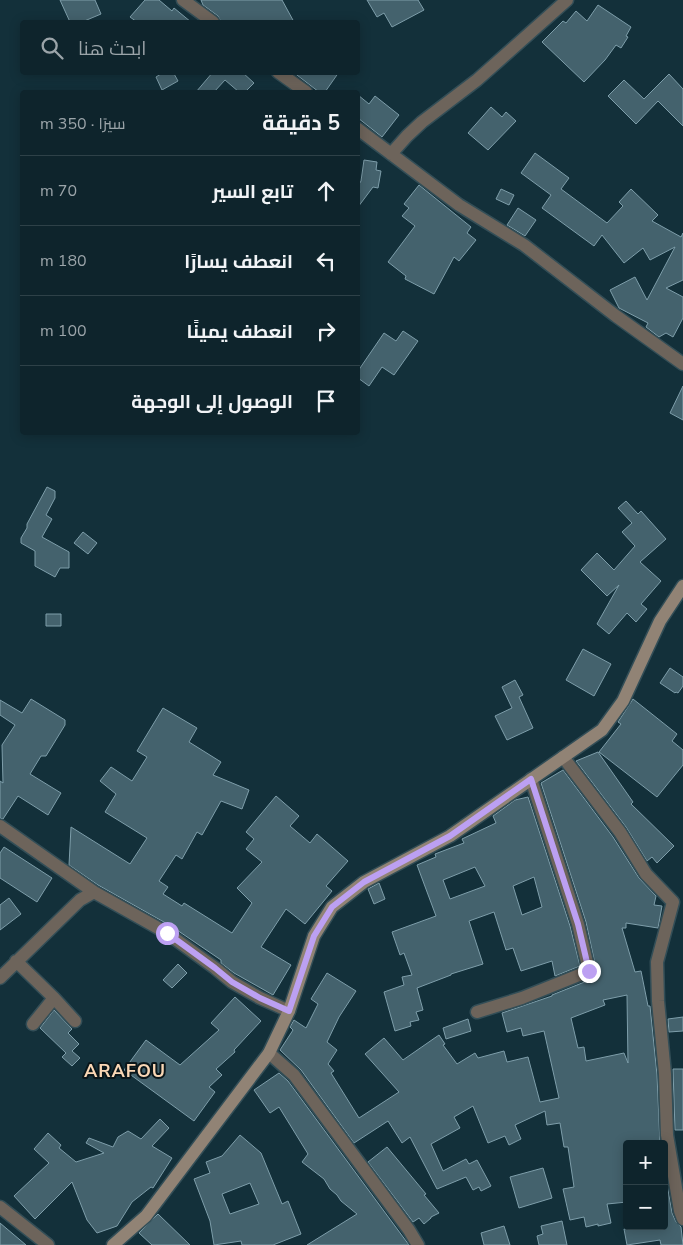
<!DOCTYPE html>
<html lang="ar">
<head>
<meta charset="utf-8">
<style>
	:root { --surface:#0e242c; --page:#172c34; --text:#f1f3f6; --muted:#9ba4a9; --line:#2e4148 }
	body { margin:0; font-family:"Nunito Sans",Cairo,sans-serif; background:var(--page); color:var(--text); direction:rtl }
	.controls { position:absolute; right:15px; bottom:15px; display:grid; overflow:hidden; border-radius:5px; box-shadow:0 2px 12px #0003 }
	.controls button { width:45px; height:45px; display:grid; place-items:center; padding:0; border:0; border-bottom:1px solid var(--line); background:var(--surface); color:var(--text); font:25px sans-serif }
	.stop { position:absolute; width:15px; height:15px; margin:-11px; border:4px solid #bca0f2; border-radius:50%; background:#fff }
	.stop.end { background:#bca0f2; border-color:#fff; box-shadow:0 1px 5px #0008 }
	.list { margin:0; padding:0; list-style:none }
	h2 { display:flex; justify-content:space-between; align-items:center; height:65px; margin:0; padding:0 20px; font-size:21px }
	h2 small { font-size:16px; font-weight:400; color:var(--muted) }
	.list li { display:grid; grid-template-columns:32px 1fr auto; gap:15px; align-items:center; box-sizing:border-box; height:70px; padding:0 20px; border-top:1px solid var(--line) }
	.list b { display:block; font-size:19px; white-space:nowrap }
	.list em { font-size:16px; font-style:normal; color:var(--muted) }
	.icon { flex:none; width:28px; height:28px; fill:none; stroke:currentColor; stroke-width:2; stroke-linecap:round; stroke-linejoin:round }
	.map { position:relative; flex:none; width:683px; height:1245px; overflow:hidden; direction:ltr }
	.search { position:absolute; background:var(--surface); box-shadow:0 2px 12px #0003; left:20px; top:20px; width:340px; height:55px; display:flex; align-items:center; gap:12px; box-sizing:border-box; padding:0 18px; border-radius:5px; color:var(--muted); font-size:19px }
	.panel { position:absolute; background:var(--surface); box-shadow:0 2px 12px #0003; left:20px; top:90px; width:340px; height:345px; border-radius:5px; direction:rtl }
	.map>svg:first-child { display:block }
</style>
</head>
<body>
<div class="map">
<svg width="683" height="1245" viewBox="0 0 683 1245">
	<rect width="100%" height="100%" fill="#13303a"/>
	<!-- building -->
	<path fill="#44626d" stroke="#7e9eaa" fill-rule="evenodd" d="M60 0H95L101 14 82 22H70Z
		M145 0H159L172 11 174 8 191 22H137L130 17Z
		M201 0H282L294 22H221L218 16 203 5Z
		M367 0H418L424 10 392 27 384 13 377 17Z
		M598 5 631 27 626 36 628 37 621 48 616 45 605 60 584 82 542 42 563 21 566 23 576 11 587 21Z
		M164 72H173L178 81 162 90 156 77Z
		M213 72H242L254 83 245 92H239L225 80 214 92H196Z
		M293 72H339L325 92H319Z
		M669 74 683 89V126L658 101 636 124 608 96 624 80 644 99Z
		M358 95 369 104 375 96 399 115 382 137 358 118Z
		M491 107 502 117 506 112 516 121 488 150 468 133Z
		M535 153 569 178 561 189 607 223 623 206 619 202 631 189 658 215 652 221 681 237 683 233V280L666 288 683 297V318L673 337 666 333 659 337 646 327 648 323 619 308 610 290 635 277 647 300 675 247 650 260 643 248 624 263 602 235 594 246 542 208 551 195 521 173Z
		M364 160 377 162 376 170 381 171 378 188 373 187 358 207V186L361 181Z
		M419 185 471 227 467 233 476 240 459 261 454 257 434 294 405 279 406 276 388 262 415 226 402 216 409 208 404 204Z
		M501 189 514 195 509 205 496 199Z
		M518 208 536 220 525 236 507 225Z
		M403 331 418 341 394 375 382 367 369 386 358 378V371L384 333 396 341Z
		M683 386V420L670 413Z
		M47 487 55 491V498L46 515 52 519 42 537 69 552V568H60L55 577 35 566V551L21 543V538L27 528V524Z
		M626 501 638 514 641 511 666 539 640 562 661 581 641 604 647 609 636 622 627 613 609 634 597 624 619 585 607 596 581 570 597 553 614 570 635 546 622 532 632 523 618 508Z
		M83 532 97 543 88 554 74 543Z
		M46 614H61V626H46Z
		M583 649 611 664 594 696 566 680Z
		M670 668 683 677V686L678 693 676 692 675 693 660 683Z
		M515 680 523 695 519 697 533 728 507 740 495 716 512 708 502 687Z
		M31 699 65 720V725L46 756H41L30 774 61 793 48 815 18 796 3 819 0 818V781L3 783 2 745 15 725 0 715V700L22 713Z
		M633 699 677 734 672 741 683 750V765L657 797 599 752 621 724 618 722Z
		M163 708 197 728 189 742 221 762 213 775 249 790 242 809 221 801 202 835 197 832 182 859 176 855 159 881 168 887 163 894 182 906 184 903 232 933 252 903 237 888 262 862 246 849 254 839 246 832 276 796 299 816 290 826 310 843 317 834 348 861 326 886 332 891 305 924 286 909 261 947 291 965 273 995 234 973 221 963V960L171 926 98 885 69 865 71 827 130 864 147 838 105 812 116 794 100 781 111 767 132 781 147 757 137 751Z
		M598 752 633 802 631 804 674 846 657 863 652 857 647 861 626 827 576 761Z
		M563 770 613 837 639 878 656 896 654 905 662 906 658 928 626 923V928H622L635 972 641 971 648 1006H650L657 1075 660 1144H627V1202L607 1204 611 1223 598 1226V1224L586 1227 584 1217 570 1220 563 1189 574 1187 568 1147H564L560 1123 547 1125 545 1111 515 1125 521 1139 509 1145 505 1136 488 1143 473 1106 454 1117 460 1128 431 1144 443 1171 466 1159 469 1164 477 1160 491 1186 481 1191 479 1187 473 1190 466 1177 437 1189 410 1137 402 1143 388 1121 354 1143 301 1070 280 1050 293 1030 290 1027 294 1020 306 1028 318 1004 311 999 327 973 356 991 339 1017 327 1042 337 1050 328 1064 334 1071 331 1073 359 1118 399 1092 365 1054 384 1038 403 1060 439 1035 445 1044 443 1045 457 1064 475 1053 478 1058 504 1051 507 1062 528 1057 540 1102 559 1098 544 1031 523 1036 521 1028 507 1032 502 1013 552 996V995L592 979 597 973 586 922 541 783ZM627 995 628 1063 624 1053 586 1061 584 1047 578 1048 571 1018 605 1005 603 1000Z
		M528 797 570 926 580 966 555 976 552 961 521 971 513 948 506 950 494 912 469 921 483 964 451 974V975L417 988 423 1010 416 1012 419 1020 410 1022 411 1026 395 1031 384 992 404 985 402 977 412 975 404 953 400 955 392 932 436 916 417 865 436 857 435 854 464 843 462 839 496 823 493 816 515 800ZM475 867 485 886 450 899 443 880ZM534 877 542 907 522 915 513 886Z
		M4 847 52 878 37 902 0 878V853Z
		M379 883 385 899 374 904 368 889Z
		M9 898 21 914 0 930V905Z
		M178 964 187 973 172 988 163 980Z
		M235 997 261 1021 234 1050 235 1052 216 1069 222 1075 209 1087 215 1092 194 1121 124 1070 146 1040 180 1065 219 1030 211 1023Z
		M54 1010 72 1029 68 1033 79 1044 72 1051 80 1058 72 1066 62 1057 66 1053 40 1028Z
		M683 1017V1031L669 1032 668 1019Z
		M468 1019 471 1031 446 1039 443 1028Z
		M673 1069H683V1130H675Z
		M279 1073 288 1081 409 1245H307L357 1214 341 1201 337 1195 330 1189 324 1179 302 1162 308 1154 279 1107 270 1113 254 1090Z
		M160 1119 169 1128 152 1146 172 1158 153 1188 151 1187 132 1202 117 1226 97 1233 87 1220 72 1182 35 1219 14 1196 49 1163 34 1149 48 1133 61 1145 59 1148 76 1162 104 1153 86 1143 89 1138 113 1147 118 1137 128 1131 141 1139Z
		M240 1135 261 1153 282 1204 288 1201 301 1234 273 1245H242L241 1241 214 1245 210 1221 194 1179 210 1173 206 1162 222 1156ZM250 1183 259 1204 230 1214 222 1194Z
		M387 1147 426 1194 424 1195 439 1213 431 1217V1218L424 1224 419 1218 413 1222 368 1162Z
		M664 1167 672 1213 676 1222 681 1227 683 1245H661L660 1240 627 1245 624 1229 632 1228V1226H664Z
		M543 1168 552 1198 519 1208 510 1177Z
		M158 1214 190 1245H152L139 1233Z
		M562 1221 567 1245H539L537 1236 543 1234 541 1226Z
		M0 1223 26 1245H0Z
		M504 1226 510 1245H484L481 1233Z"/>
	<g fill="none" stroke-linecap="round" stroke-linejoin="round">
		<!-- street casing -->
		<g stroke="#334e57" stroke-width="15">
			<path id="street" d="M183 0 213 22
				M278 72 306 92
				M358 129 459 205 524 245 616 316 683 364
				M391 154 407 136 422 122 477 80 567 0
				M563 757 620 832 646 874 673 902 657 962 658 1001 665 1074 667 1135 680 1211 683 1219
				M0 826 94 892 167 933 215 968 232 982 260 998 289 1011
				M16 961 54 998 75 1021
				M0 978 80 900 94 892
				M477 1012 522 998 589 971 578 924 531 779
				M33 1024 54 998
				M269 1053 294 1075 409 1230 418 1245
				M0 1207 48 1245"/>
		</g>
		<!-- secondary casing -->
		<g stroke="#334e57" stroke-width="15">
			<path id="secondary" d="M113 1245 146 1216 269 1053 289 1011 314 936 332 907 364 882 450 836 602 730 623 701 660 621 683 586"/>
		</g>
		<!-- street -->
		<use href="#street" stroke="#6d645b" stroke-width="12"/>
		<!-- secondary -->
		<use href="#secondary" stroke="#918375" stroke-width="12"/>
	</g>
	<g fill="none" stroke-linecap="round" stroke-linejoin="round">
		<!-- route -->
		<path stroke="#bca0f2" stroke-width="6" d="M167 933 215 968 232 982 260 998 289 1011 314 936 332 907 364 882 450 836 531 779 578 924 589 971"/>
	</g>
	<g text-anchor="middle" stroke-width="4" stroke-linejoin="round" paint-order="stroke">
		<!-- district labels -->
		<g font-size="18" font-weight="bold" letter-spacing="1" fill="#fad7b5" stroke="#0a161a">
			<text x="125" y="1077">ARAFOU</text>
		</g>
	</g>
</svg>
<div class="controls">
<button>+</button>
<button>−</button>
</div>
<div class="stop" style="left:167px;top:933px"></div>
<div class="stop end" style="left:589px;top:971px"></div>
<div class="search"><svg class="icon" aria-label="search" viewBox="0 0 24 24"><circle cx="10" cy="10" r="6"/><path d="M15 15l6 6"/></svg>ابحث هنا</div>
<section class="panel">
<h2>5 دقيقة<small>سيرًا · 350 m</small></h2>
<ul class="list">
<li><svg class="icon" aria-label="ahead" viewBox="0 0 24 24"><path d="M12 20V5M6 11l6-6 6 6"/></svg><div><b>تابع السير</b></div><em>70 m</em></li>
<li><svg class="icon" aria-label="left" viewBox="0 0 24 24"><path d="M17 20v-9H6M10 6l-5 5 5 5"/></svg><div><b>انعطف يسارًا</b></div><em>180 m</em></li>
<li><svg class="icon" aria-label="right" viewBox="0 0 24 24"><path d="M7 20v-9h11M14 6l5 5-5 5"/></svg><div><b>انعطف يمينًا</b></div><em>100 m</em></li>
<li><svg class="icon" aria-label="arrive" viewBox="0 0 24 24"><path d="M6 21V4h12l-3 4 3 4H6"/></svg><div><b>الوصول إلى الوجهة</b></div></li>
</ul>
</section>
</div>
</body>
</html>
